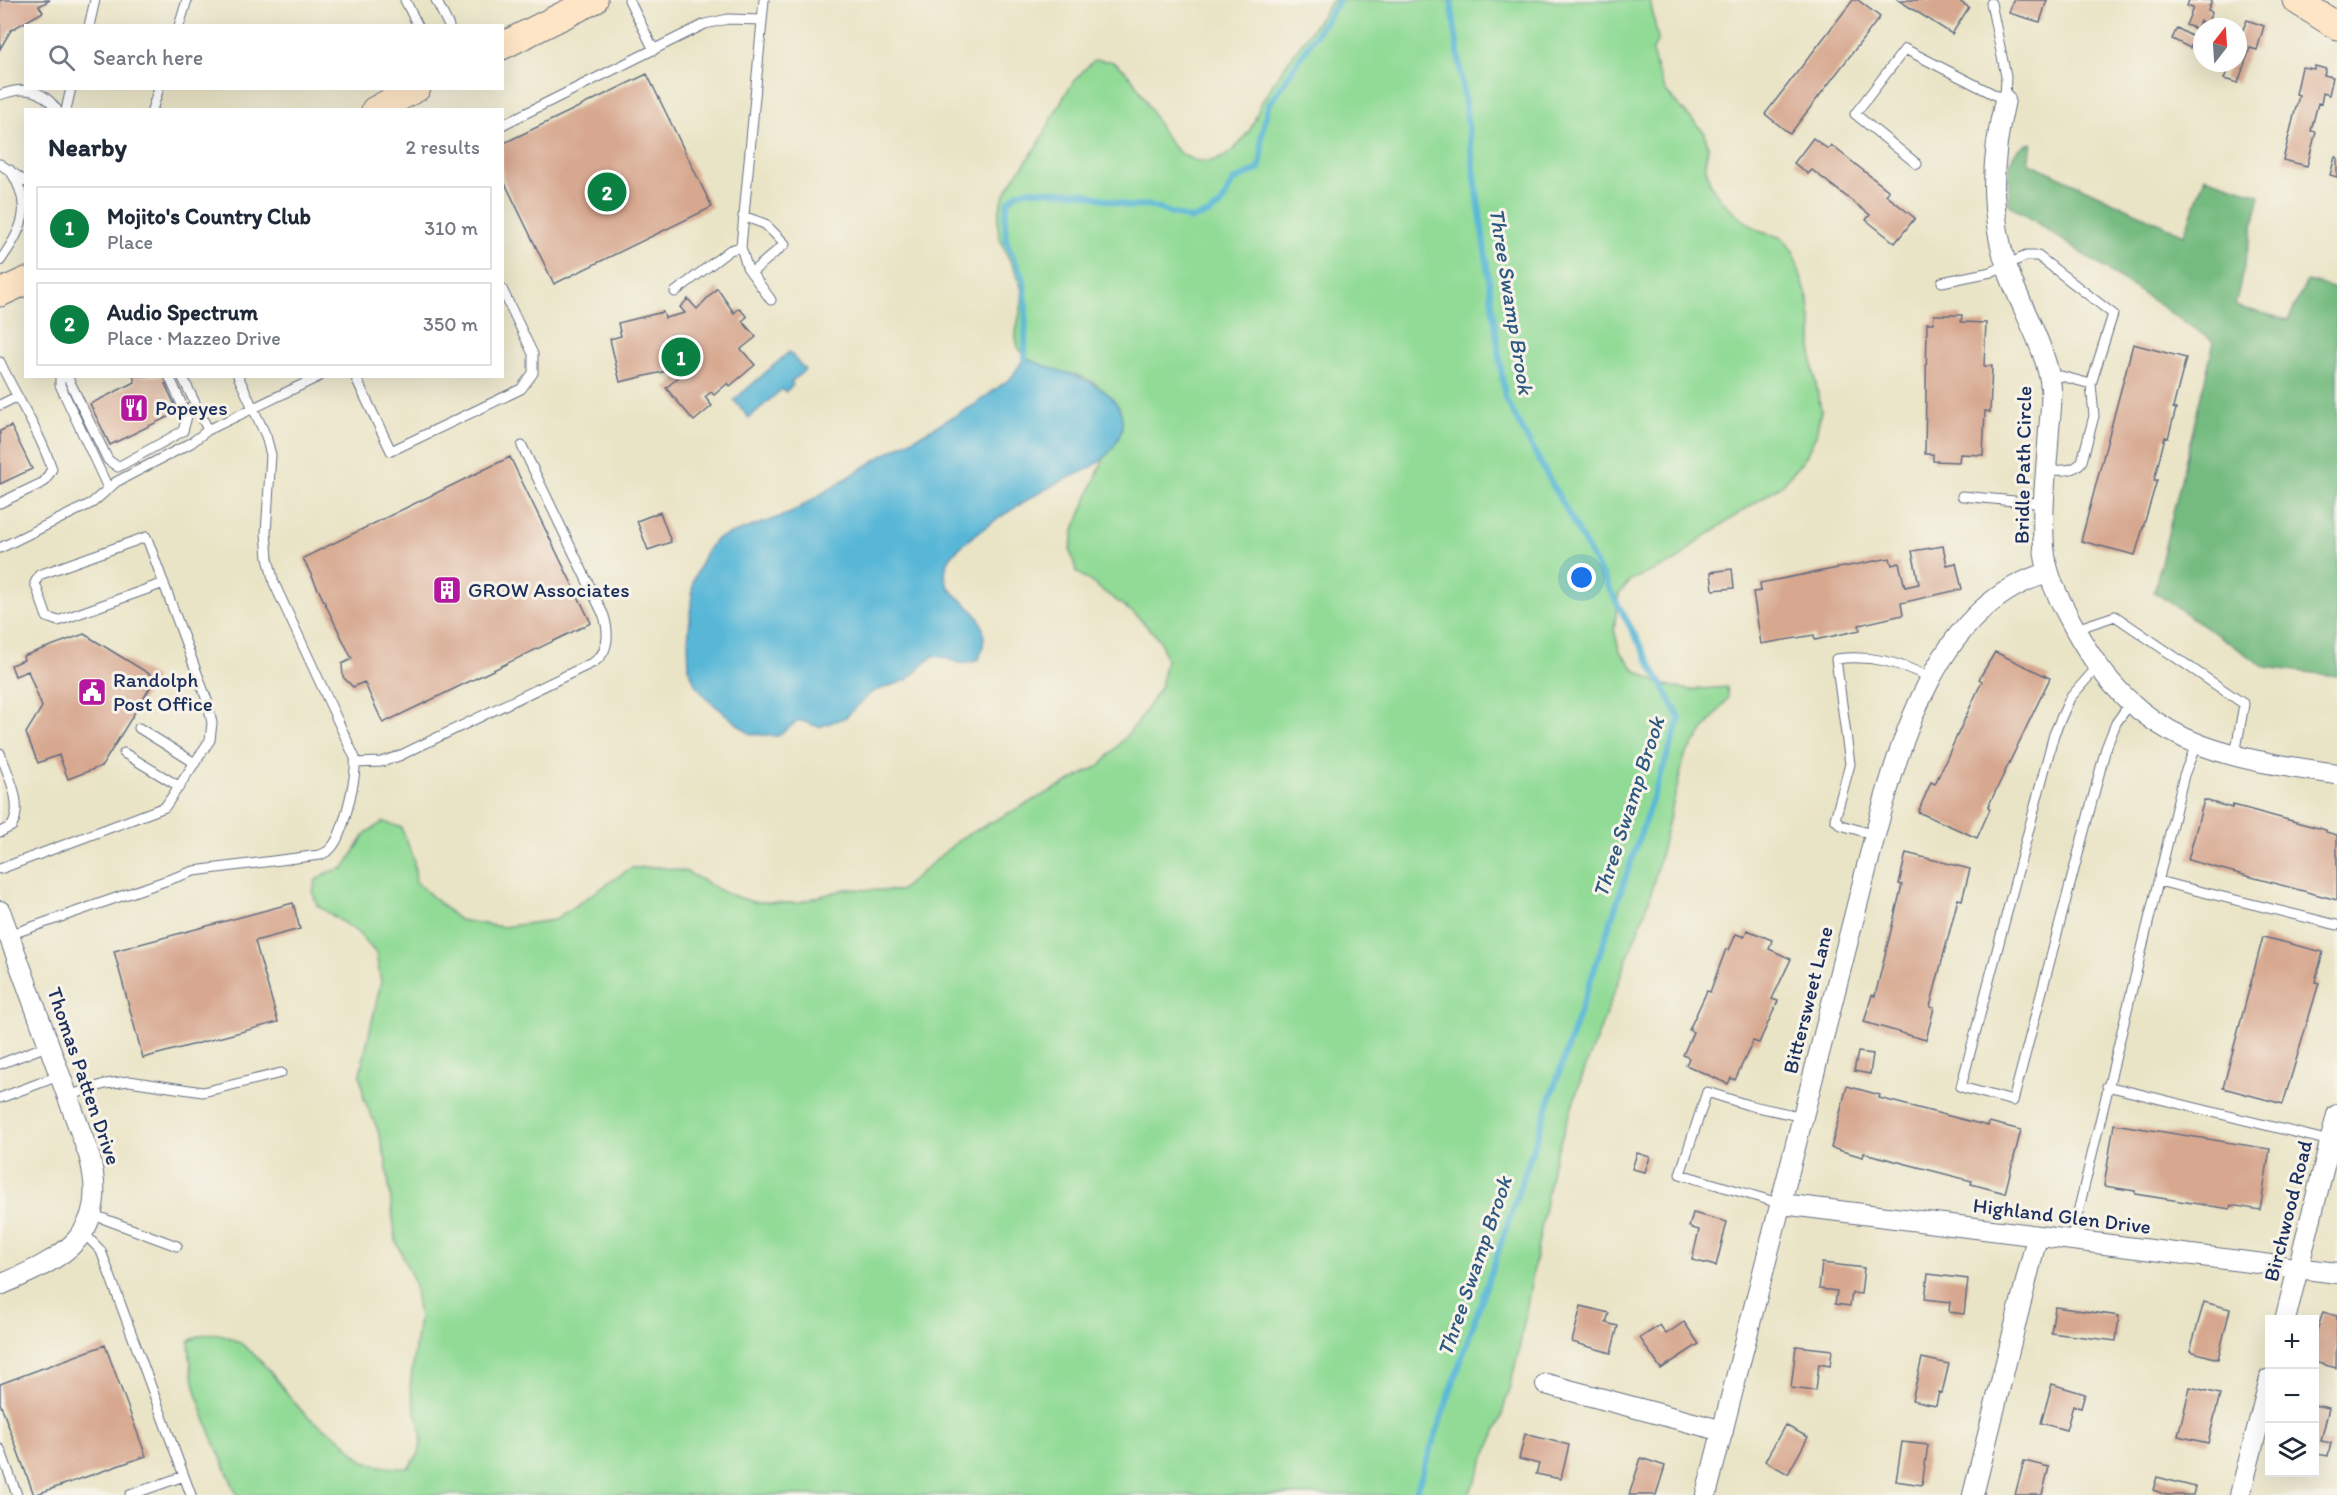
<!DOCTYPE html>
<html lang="en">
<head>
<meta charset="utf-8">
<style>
	:root { --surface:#fff; --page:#f2f2f3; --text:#1f2937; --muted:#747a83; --line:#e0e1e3; --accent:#0b8043 }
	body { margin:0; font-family:Itim,sans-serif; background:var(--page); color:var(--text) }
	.controls { position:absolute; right:18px; bottom:18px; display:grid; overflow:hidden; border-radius:0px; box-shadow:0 6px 24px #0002 }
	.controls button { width:54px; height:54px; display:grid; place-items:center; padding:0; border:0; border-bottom:2px solid var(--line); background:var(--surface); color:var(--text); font:30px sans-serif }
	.compass { position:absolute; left:2193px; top:18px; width:54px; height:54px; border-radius:50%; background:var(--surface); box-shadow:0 6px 24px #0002; rotate:17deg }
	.you { position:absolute; left:1582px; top:578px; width:21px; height:21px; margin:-15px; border:4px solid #fff; border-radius:50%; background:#1a73e8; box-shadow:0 0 0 9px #1a73e833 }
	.badge { display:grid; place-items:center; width:39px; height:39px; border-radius:50%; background:var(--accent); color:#fff; font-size:20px; font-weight:700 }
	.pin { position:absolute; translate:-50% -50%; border:3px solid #fff; box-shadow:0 2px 6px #0006 }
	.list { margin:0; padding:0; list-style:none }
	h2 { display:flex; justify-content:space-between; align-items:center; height:78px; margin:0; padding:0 24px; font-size:26px }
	h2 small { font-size:20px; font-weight:400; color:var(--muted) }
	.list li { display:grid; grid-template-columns:39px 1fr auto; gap:18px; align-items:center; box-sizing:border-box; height:84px; margin:0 12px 12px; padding:0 12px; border:2px solid var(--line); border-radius:0px }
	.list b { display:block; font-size:22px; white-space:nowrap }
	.list p { margin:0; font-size:20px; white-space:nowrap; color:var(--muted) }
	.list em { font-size:20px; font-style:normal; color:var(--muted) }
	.icon { flex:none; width:33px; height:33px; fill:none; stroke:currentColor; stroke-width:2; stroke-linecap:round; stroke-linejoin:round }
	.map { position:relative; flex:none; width:2337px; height:1495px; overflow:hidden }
	.search { position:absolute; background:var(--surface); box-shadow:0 6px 24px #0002; left:24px; top:24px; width:480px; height:66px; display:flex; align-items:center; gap:15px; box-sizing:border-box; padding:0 21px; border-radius:0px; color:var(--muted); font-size:22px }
	.panel { position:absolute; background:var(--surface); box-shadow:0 6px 24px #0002; left:24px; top:108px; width:480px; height:270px; border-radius:0px }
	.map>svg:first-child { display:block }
</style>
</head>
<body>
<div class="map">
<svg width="2337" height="1495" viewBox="0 0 2337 1495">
	<rect width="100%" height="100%" fill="#f7f3e8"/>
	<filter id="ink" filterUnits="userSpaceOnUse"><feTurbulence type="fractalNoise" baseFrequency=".0167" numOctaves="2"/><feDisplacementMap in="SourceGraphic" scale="12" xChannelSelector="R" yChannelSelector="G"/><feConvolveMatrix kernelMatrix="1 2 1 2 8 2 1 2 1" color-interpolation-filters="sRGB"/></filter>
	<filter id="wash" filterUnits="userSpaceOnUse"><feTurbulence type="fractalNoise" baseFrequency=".008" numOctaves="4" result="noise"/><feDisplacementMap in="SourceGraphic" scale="24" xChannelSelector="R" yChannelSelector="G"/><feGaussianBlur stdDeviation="1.35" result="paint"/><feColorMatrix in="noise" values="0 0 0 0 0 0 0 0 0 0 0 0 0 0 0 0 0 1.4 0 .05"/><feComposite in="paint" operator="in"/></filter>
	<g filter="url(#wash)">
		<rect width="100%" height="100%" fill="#eae4c6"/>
		<!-- green -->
		<path fill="#92db97" stroke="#56857a" stroke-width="1.5" d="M1332 0H1650L1658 39 1652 52 1657 70 1666 92 1705 133 1708 147 1705 163 1710 184 1722 201 1742 219 1761 232 1783 238 1793 252 1809 302 1812 329V363L1821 410 1816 435 1805 458 1783 484 1695 543 1677 561 1630 580 1619 594 1614 629 1619 650 1635 670 1660 684 1690 690 1727 687 1728 698 1685 755 1649 901 1582 1077 1553 1163 1518 1355 1500 1422 1469 1495H237C216 1444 190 1397 189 1341 238 1309 276 1386 305 1414 315 1423 328 1430 339 1438 347 1443 352 1451 359 1457 370 1467 393 1468 408 1468L419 1454 422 1437 410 1387 419 1318 414 1282 396 1241 386 1161 378 1130 364 1099 360 1074 381 982 376 953 357 932 317 905 313 893 316 880 329 872 344 868 366 833 383 822 401 827 414 860 416 882 459 920 503 927 554 920 631 868 659 867 687 872 725 893 753 902 797 903 846 889 900 891 961 838 1101 765 1138 722 1161 686 1166 659 1160 640 1136 615 1077 572 1070 550 1075 527 1104 458 1122 429C1115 417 1110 399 1101 389 1081 365 1036 378 1020 350 1009 333 1025 310 1022 292 1019 269 1000 251 998 228 996 191 1023 170 1039 143 1056 113 1067 82 1095 60 1100 61 1108 60 1113 62 1156 84 1157 177 1219 159 1231 155 1242 141 1249 131 1255 122 1257 111 1262 102 1282 66 1310 34 1332 0Z"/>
		<!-- forest -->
		<path fill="#75bb80" stroke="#48756f" stroke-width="1.5" d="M2032 143 2028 162 2184 235 2205 177 2260 195 2235 306 2288 320 2307 281 2337 289V676L2265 667 2154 592 2214 342 2009 204C2009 180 2003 149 2032 143Z"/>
		<!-- water -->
		<path fill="#58b7d7" stroke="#3a739a" stroke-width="1.5" d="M789 352 805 370 791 382 793 385 785 392 782 389 749 418 734 400Z
			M1025 357C1049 371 1077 372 1100 388 1129 407 1128 432 1106 456 1094 469 1069 477 1054 485 1032 496 956 542 948 562 930 604 1003 599 979 659 957 670 953 656 933 656L907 680 872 692 846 717 819 727 799 720 778 736 750 734 706 698 695 684 689 668 688 642 693 581 707 550 716 539 791 513 882 456 971 407 1011 378Z"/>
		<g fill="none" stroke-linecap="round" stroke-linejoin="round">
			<!-- stream -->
			<path stroke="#58b7d7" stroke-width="6" d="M1025 357 1026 304 1024 281 1006 241 1005 218 1008 202 1017 193 1030 190 1083 193 1131 207 1147 205 1190 219 1208 214 1221 205 1233 181 1259 169 1262 156 1261 139 1268 106 1339 0
				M1415 1495 1680 718 1505 398 1451 0"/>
		</g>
		<g id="blocks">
			<!-- building -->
			<path fill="#d7a78f" d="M0 0H50L39 6 43 12 11 30 0 49Z
				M1853 0H1858L1880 17 1790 134 1765 114Z
				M1898 0H1957L1969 7 1952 34Z
				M2013 0H2047L2040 22 2009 13Z
				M2189 0H2212L2208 10 2212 12 2207 24 2200 21 2197 29 2186 25 2193 8 2187 6Z
				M2247 20 2264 26 2257 50 2250 48 2238 83 2224 79 2230 63H2238V41Z
				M2177 28 2195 38 2190 48 2172 39Z
				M2315 66 2326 69 2324 75 2333 77 2329 95 2323 93 2321 104 2318 103 2311 131 2316 132 2307 166 2283 160 2299 95 2296 94 2302 67 2314 69Z
				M647 74 712 207 554 284 502 177V144Z
				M1813 138 1828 149 1831 145 1889 191 1886 195 1915 218 1895 243 1866 220 1870 215 1812 170 1808 174 1794 163Z
				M2335 157H2337V177L2330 175Z
				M717 288 734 313 739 308 747 317 742 321 756 337 741 349 755 365 730 386 728 383 714 395 711 392 705 397 712 406 694 421 666 388 692 365 620 382 610 339 621 336 618 323 663 312 665 318 685 313 680 307 688 299 697 309Z
				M1934 315H1962L1961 322 1986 323 1984 366H1992L1990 412 1985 411 1983 455 1960 454 1959 462 1933 461V454H1925L1927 323H1933Z
				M2133 344 2186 358 2173 408 2176 409 2168 438 2165 437 2154 480H2157L2135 555 2081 541Z
				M133 376H164L168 383 165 384 178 412 110 445 90 404 135 382Z
				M11 426 32 469 0 484V431Z
				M510 457 591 623 383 723 364 682 353 687 343 677 342 664 352 659 303 558Z
				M660 512 671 542 648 550 637 521Z
				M1943 546 1947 565 1956 563 1962 589 1901 603 1903 615 1859 625 1860 630 1815 640 1814 635 1761 644 1753 592 1761 591 1760 583 1890 558 1892 565 1899 563 1905 587 1919 584 1912 551Z
				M1732 569 1734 588 1713 590 1711 572Z
				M84 634 156 678 102 766 68 779 59 755 38 763 26 733 42 707 28 671 15 676 11 665 24 660 23 656Z
				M1995 652 2050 678 1988 807 1990 809 1977 838 1918 812 1931 782 1935 784 1982 681 1979 679Z
				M2204 800 2232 808 2233 805 2326 830V832L2337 835V900L2188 860Z
				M1906 853 1970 869 1962 900 1958 899 1930 1007 1934 1008 1926 1040 1864 1022 1872 995 1875 996 1902 885 1899 884Z
				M293 903 300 929 255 941 278 1022 143 1058 114 951Z
				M1747 930 1772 940 1769 949 1791 959 1772 999 1778 1001 1759 1043 1753 1041 1735 1080 1731 1078 1728 1084 1686 1065 1689 1058 1683 1055 1693 1032 1689 1030 1707 991 1710 992 1726 949 1729 950 1736 934 1744 937Z
				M2263 937 2323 952 2315 982 2319 983 2283 1104 2223 1088Z
				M1858 1052 1873 1054 1870 1074 1854 1071Z
				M1847 1086 1880 1095 1879 1098 1988 1126 1989 1122 2021 1130 2005 1193 1971 1184 1972 1181 1864 1153 1863 1157 1831 1148Z
				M2114 1124 2270 1149 2260 1210 2231 1205 2230 1209 2135 1194V1191L2104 1186Z
				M1637 1153 1650 1157 1645 1172 1632 1169Z
				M1693 1213 1727 1222 1716 1266 1692 1260 1699 1230 1689 1227Z
				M1822 1263 1864 1268 1861 1294 1852 1293 1850 1306 1835 1304 1837 1291 1819 1289Z
				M1928 1274 1968 1279 1964 1314 1949 1312 1950 1302 1925 1299Z
				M2204 1302 2230 1309 2218 1359 2190 1351Z
				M1581 1306 1609 1313 1606 1323 1618 1326 1611 1353 1572 1342Z
				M2055 1307 2119 1316 2116 1341 2051 1333Z
				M2323 1312 2337 1316 2336 1368 2314 1362V1340Z
				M1684 1322 1699 1344 1661 1369 1640 1338 1660 1325 1666 1334Z
				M105 1345 146 1456 34 1495 0 1403V1384Z
				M1796 1346 1832 1350 1830 1366 1819 1364 1816 1391 1791 1388Z
				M1922 1358 1949 1364 1942 1393 1939 1392 1936 1405 1912 1400Z
				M2052 1384 2085 1394 2081 1408 2073 1406 2066 1430 2041 1423Z
				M2190 1387 2220 1394 2208 1443 2178 1436Z
				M2314 1405 2329 1408 2321 1441 2331 1443 2328 1456 2317 1454 2316 1460Z
				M1785 1425 1808 1437 1788 1474 1765 1461Z
				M1525 1434 1569 1445 1561 1479 1536 1474 1539 1464 1519 1459Z
				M1902 1442 1928 1445 1922 1485 1896 1481Z
				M1641 1458 1665 1466 1656 1495H1629Z
				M2024 1461 2049 1467 2042 1495H2015Z
				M2157 1477 2195 1487 2193 1495H2167L2153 1490Z"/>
		</g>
	</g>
	<g filter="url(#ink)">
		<use href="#blocks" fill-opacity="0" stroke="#636e82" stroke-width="1.5"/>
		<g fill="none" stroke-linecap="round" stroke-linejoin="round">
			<!-- lane casing -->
			<g stroke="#636e82" stroke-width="11">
				<path id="lane" d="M405 0 418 26
					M436 0 449 26
					M629 0 654 50
					M764 0 741 247 747 267 771 300
					M89 26 95 0
					M179 26 187 0
					M0 95C23 86 42 88 57 110
					M66 110 71 88
					M152 110 159 88
					M502 125 705 24 728 19 762 20
					M0 164 26 182
					M1917 164 1855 114 1905 49 2005 100 2006 76 1991 3
					M743 216 765 224 785 244 751 273
					M0 261C23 228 34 207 10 170
					M1942 282 1991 272 2026 256H2038L2113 314 2091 384 2094 416 2082 461C2074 473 2060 470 2047 470
					M675 292 730 250 741 247
					M0 362C17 399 39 430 52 469L44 482 0 503
					M60 376V385L108 488
					M67 376 108 460 118 467 183 431 187 416 169 376
					M182 376 208 430
					M355 376 391 451 521 389 533 373V354L502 289
					M2049 377 2061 376 2091 384
					M0 405 16 397
					M1962 496 2045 504
					M0 548 92 503 116 482 191 443 208 430 320 376
					M2076 629 2115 616 2244 704 2235 755
					M2098 666 2070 698 2054 734 1961 1087 2013 1101 2106 748 2116 723 2131 702
					M139 728 195 763
					M0 753C8 775 24 804 12 826L0 832
					M124 753 180 787
					M355 763 381 762 399 756 594 662C610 651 609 633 604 616L522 446
					M1875 835 1841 825 1835 819 1850 764 1836 659C1871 654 1900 663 1931 678
					M0 869 165 807 210 740 212 723 208 703 148 541 146 537 39 575 35 583 47 617 58 621 164 583
					M2158 881 2337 925
					M9 935 194 871 320 855C325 853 329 851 332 847 344 833 357 775 355 758L274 583 268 558 266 533 271 455 266 436 238 376
					M0 1064 49 1045
					M2107 1086 2330 1141
					M68 1096 105 1084 129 1081 203 1092 281 1073
					M0 1098 61 1075
					M1782 1204 1680 1174 1707 1092 1748 1105 1803 1117
					M91 1214 177 1246
					M83 1232 101 1251 191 1495
					M2071 1241 2184 775 2196 745
					M0 1449 17 1495
					M130 1495 184 1476"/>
			</g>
			<!-- street casing -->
			<g stroke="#636e82" stroke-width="22">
				<path id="street" d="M2005 100C1990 164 1988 224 2014 286 2026 315 2042 344 2049 375 2053 392 2051 411 2049 429 2047 468 2041 508 2044 547 2046 578 2062 604 2076 631 2139 744 2218 757 2337 774
					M0 911 89 1155C111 1235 64 1258 0 1285
					M1782 1204 2337 1273
					M2285 1320 2337 1115
					M1546 1384 1723 1431
					M1706 1495 1875 835C1901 738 1939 603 2048 573
					M1973 1495 2037 1237
					M2240 1495 2270 1379"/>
			</g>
			<!-- secondary casing -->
			<g stroke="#636e82" stroke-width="29">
				<path id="secondary" d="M2296 0 2337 26
					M502 46 594 0
					M375 110 417 88
					M0 293 26 281"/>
			</g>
			<!-- lane -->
			<use href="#lane" stroke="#fff" stroke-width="9"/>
			<!-- street -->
			<use href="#street" stroke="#fff" stroke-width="20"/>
			<!-- secondary -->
			<use href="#secondary" stroke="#fee5c5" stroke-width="27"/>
		</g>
	</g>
	<!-- icons -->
	<defs>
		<g id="restaurant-square" transform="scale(1.5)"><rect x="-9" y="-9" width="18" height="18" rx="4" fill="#b5179e" stroke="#f7f3e8"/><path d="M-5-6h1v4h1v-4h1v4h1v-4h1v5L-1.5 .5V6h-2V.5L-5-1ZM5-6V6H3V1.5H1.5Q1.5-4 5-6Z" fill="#fff"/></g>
		<g id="building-square" transform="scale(1.5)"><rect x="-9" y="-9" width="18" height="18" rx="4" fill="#b5179e" stroke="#f7f3e8"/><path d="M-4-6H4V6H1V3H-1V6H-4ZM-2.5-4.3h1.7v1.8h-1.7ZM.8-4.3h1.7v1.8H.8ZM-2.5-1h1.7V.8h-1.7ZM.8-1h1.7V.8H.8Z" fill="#fff"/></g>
		<g id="civic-square" transform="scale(1.5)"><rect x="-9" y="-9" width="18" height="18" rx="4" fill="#b5179e" stroke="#f7f3e8"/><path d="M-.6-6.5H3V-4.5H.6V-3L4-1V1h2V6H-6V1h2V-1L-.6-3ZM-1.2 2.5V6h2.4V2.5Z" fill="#fff"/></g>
	</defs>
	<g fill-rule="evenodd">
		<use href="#restaurant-square" x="134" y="408"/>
		<use href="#building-square" x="447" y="590"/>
		<use href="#civic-square" x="92" y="692"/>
	</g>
	<g text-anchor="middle" stroke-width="6" stroke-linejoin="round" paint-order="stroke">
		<!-- poi labels -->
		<g font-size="21" fill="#1b2f5e" stroke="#f7f3e8" text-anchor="start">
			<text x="155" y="415">Popeyes</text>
			<text x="468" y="597">GROW Associates</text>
			<text x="113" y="687">Randolph<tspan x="113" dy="24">Post Office</tspan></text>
		</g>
		<!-- street labels -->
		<g font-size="21" fill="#1b2f5e" stroke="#f7f3e8">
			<text transform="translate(2023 465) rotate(-89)" y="7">Bridle Path Circle</text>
			<text transform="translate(1808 1000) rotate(-76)" y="7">Bittersweet Lane</text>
			<text transform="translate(84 1076) rotate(71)" y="7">Thomas Patten Drive</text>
			<text transform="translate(2288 1211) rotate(-76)" y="7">Birchwood Road</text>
			<text transform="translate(2062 1216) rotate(7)" y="7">Highland Glen Drive</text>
		</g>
		<!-- water labels -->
		<g font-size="22" font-style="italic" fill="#2d5882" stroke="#f7f3e8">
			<text transform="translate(1512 301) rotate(81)" y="8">Three Swamp Brook</text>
			<text transform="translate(1628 807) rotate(-72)" y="8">Three Swamp Brook</text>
			<text transform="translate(1474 1266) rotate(-71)" y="8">Three Swamp Brook</text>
		</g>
	</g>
</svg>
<div class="controls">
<button>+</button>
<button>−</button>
<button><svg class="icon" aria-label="layers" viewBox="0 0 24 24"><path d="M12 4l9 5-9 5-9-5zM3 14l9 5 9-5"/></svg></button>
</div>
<svg class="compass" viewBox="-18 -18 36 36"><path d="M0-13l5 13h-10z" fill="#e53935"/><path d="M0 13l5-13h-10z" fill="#747a83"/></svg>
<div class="you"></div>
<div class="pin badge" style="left:681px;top:357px">1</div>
<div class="pin badge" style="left:607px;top:192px">2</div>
<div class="search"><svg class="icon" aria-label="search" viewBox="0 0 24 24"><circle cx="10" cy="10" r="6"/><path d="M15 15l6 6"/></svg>Search here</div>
<section class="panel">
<h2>Nearby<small>2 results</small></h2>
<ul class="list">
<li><span class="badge">1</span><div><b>Mojito's Country Club</b><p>Place</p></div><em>310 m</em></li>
<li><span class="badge">2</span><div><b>Audio Spectrum</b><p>Place · Mazzeo Drive</p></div><em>350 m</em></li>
</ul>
</section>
</div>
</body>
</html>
